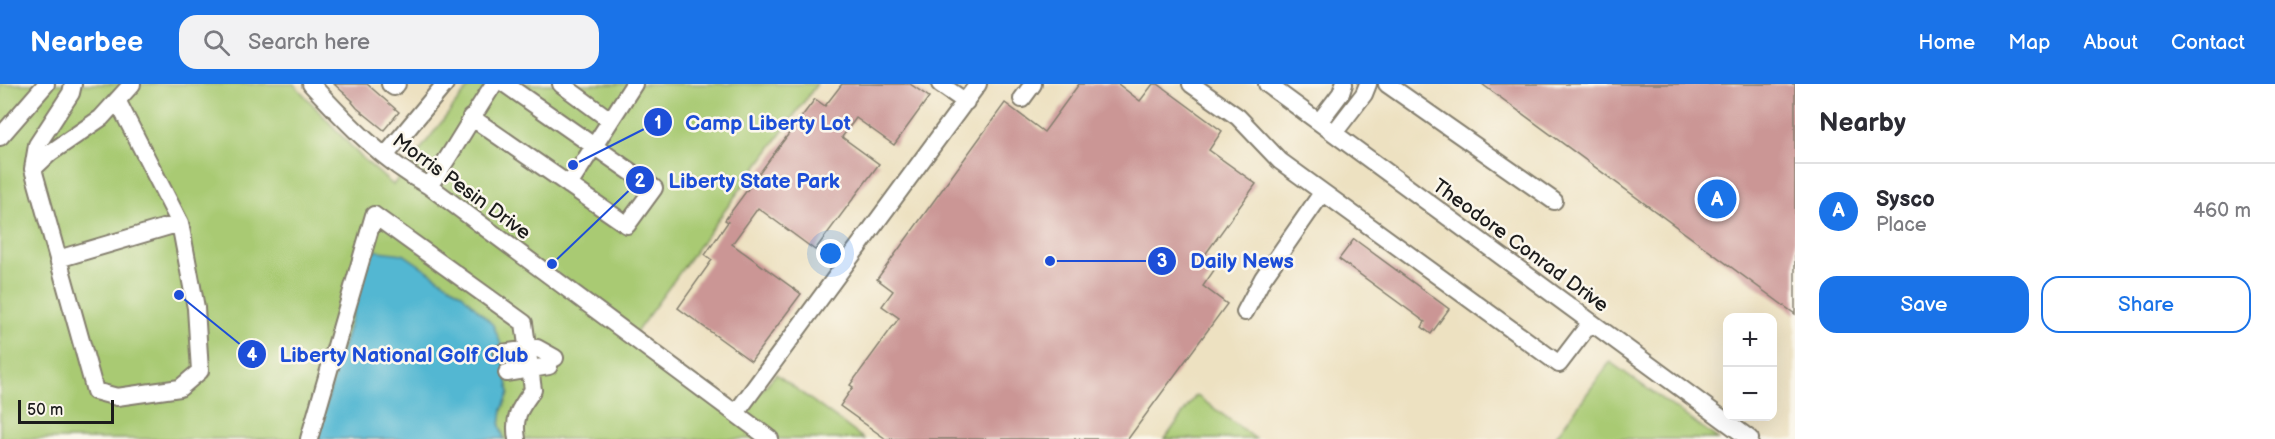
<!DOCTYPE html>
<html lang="en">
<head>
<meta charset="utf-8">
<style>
	:root { --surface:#fff; --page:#f2f2f3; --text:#2b2b33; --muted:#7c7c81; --line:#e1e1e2; --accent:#1a73e8 }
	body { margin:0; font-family:"Balsamiq Sans",sans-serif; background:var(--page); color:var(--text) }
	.controls { position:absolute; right:18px; bottom:18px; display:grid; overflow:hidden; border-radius:12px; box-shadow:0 6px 24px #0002 }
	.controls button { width:54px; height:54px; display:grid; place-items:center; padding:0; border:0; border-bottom:2px solid var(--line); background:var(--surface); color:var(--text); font:30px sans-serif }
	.scale { position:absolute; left:18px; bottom:15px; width:96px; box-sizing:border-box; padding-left:6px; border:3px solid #1c1c1c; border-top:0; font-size:16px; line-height:21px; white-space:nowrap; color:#1c1c1c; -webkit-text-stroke:4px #fbf7ec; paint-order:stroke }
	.you { position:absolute; left:831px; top:170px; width:21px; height:21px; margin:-15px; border:4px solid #fff; border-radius:50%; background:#1a73e8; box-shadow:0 0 0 9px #1a73e833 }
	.badge { display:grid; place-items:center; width:39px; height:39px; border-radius:50%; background:var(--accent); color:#fff; font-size:20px; font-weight:700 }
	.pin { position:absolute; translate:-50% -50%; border:3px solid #fff; box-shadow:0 2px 6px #0006 }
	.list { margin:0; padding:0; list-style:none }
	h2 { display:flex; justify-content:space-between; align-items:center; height:78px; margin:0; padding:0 24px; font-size:26px }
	h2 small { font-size:20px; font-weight:400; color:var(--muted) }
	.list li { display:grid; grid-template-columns:39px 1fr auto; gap:18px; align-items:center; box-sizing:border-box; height:96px; padding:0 24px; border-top:2px solid var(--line) }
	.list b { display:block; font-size:22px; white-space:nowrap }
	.list p { margin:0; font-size:20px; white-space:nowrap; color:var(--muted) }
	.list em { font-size:20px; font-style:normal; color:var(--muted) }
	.actions { display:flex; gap:12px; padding:18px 24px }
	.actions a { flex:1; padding:14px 0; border:2px solid var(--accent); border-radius:18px; text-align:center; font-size:21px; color:var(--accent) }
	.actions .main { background:var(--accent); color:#fff }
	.icon { flex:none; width:33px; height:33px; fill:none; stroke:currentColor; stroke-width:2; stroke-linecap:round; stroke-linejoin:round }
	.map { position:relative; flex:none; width:1795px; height:355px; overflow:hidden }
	header { display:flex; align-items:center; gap:36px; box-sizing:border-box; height:84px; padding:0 30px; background:var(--accent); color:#fff }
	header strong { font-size:28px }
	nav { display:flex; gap:33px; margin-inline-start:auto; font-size:21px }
	.search { width:420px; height:54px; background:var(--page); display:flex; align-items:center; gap:15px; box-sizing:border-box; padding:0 21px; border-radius:18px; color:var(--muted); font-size:22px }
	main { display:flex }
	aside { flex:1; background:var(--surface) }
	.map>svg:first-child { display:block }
</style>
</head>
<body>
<header>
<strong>Nearbee</strong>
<div class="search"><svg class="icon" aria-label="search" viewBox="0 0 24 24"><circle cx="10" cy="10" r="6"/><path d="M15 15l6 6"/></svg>Search here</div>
<nav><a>Home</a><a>Map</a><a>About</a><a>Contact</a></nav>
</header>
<main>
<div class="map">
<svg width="1795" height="355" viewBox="0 0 1795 355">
	<rect width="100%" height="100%" fill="#fbf7ec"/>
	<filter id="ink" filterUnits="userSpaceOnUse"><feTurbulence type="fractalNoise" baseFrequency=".0167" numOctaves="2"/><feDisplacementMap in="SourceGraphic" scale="12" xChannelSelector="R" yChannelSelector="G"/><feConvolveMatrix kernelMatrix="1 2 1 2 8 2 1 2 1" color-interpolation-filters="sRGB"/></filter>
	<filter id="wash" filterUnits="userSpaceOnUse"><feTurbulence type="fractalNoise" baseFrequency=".008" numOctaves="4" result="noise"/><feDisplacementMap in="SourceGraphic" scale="24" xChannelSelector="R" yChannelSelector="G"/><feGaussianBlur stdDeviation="1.35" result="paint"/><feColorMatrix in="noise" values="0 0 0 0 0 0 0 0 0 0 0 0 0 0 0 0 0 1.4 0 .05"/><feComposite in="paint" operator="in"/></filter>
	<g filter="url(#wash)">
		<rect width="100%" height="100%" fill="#ede1c1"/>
		<!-- green -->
		<path fill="#a9ca73" stroke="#627348" stroke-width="1.5" d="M0 0H294L361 73 393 101 471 0H817L629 258 736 335 776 290 864 355H504L500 342 502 326 509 309 501 260 462 210 403 170 316 355H0Z
			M1610 278 1718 355H1554Z
			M1196 311 1256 355H1165Z"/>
		<!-- water -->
		<path fill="#53b7d2" stroke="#386a77" stroke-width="1.5" d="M371 166 403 170 462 210 493 241 501 260 509 309 502 326 500 342 504 355H316Z"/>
		<g id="blocks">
			<!-- building -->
			<path fill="#cb9695" d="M334 0H367L399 28 384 46 357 24 352 18 353 17Z
				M842 0H910L929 13 894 61 856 34 842 53 879 80 815 166 758 124 732 160 801 210 751 277 678 224 712 176 705 171 728 138 725 136 778 64 815 15 825 22Z
				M1079 0H1118L1140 17 1153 0H1158L1222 47 1209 66 1256 100 1204 172 1217 182 1203 202 1227 220 1128 355H886L840 322 853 303 850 301 899 234 882 222 893 207 877 195 1005 19 1044 48Z
				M1482 0H1795V230Z
				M1354 155 1449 225 1431 250 1422 243 1425 238 1339 175Z"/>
		</g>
	</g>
	<g filter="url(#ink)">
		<use href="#blocks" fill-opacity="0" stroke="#847e6e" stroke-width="1.5"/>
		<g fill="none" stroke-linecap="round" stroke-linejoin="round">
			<!-- minor casing -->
			<g stroke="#847e6e" stroke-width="20">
				<path id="minor" d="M311 0C346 38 383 77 429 102L770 355
					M390 0 394 3 397 0
					M561 0 610 36
					M940 0 966 18
					M1191 0 1238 33 1280 77 1559 280 1591 238
					M1267 0 1750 355
					M1387 0 1554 117
					M1022 15 1033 0
					M117 16 180 139 196 224 200 287 180 304 117 313 95 307 33 85 50 69 101 34 132 0
					M471 33 627 141 654 104 505 0
					M1319 38 1341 9 1344 0
					M1334 49 1364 10 1368 0
					M0 53 46 0
					M385 72 445 0
					M33 85 37 61 71 9 73 0
					M569 101 634 0
					M429 102C453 68 471 34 494 0
					M58 175 180 139
					M1245 228 1263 194 1322 109
					M502 269 537 264 555 274
					M507 289 549 282
					M736 329 978 0
					M309 355 374 131 524 239 533 306C520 324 513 332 517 355"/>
			</g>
			<!-- minor -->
			<use href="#minor" stroke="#fff" stroke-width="16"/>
		</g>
	</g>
	<g text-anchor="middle" stroke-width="5" stroke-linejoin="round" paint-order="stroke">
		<!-- street labels -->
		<g font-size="20" fill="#1c1c1c" stroke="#fbf7ec">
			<text transform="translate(462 102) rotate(36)" y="7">Morris Pesin Drive</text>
			<text transform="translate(1521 161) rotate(36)" y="7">Theodore Conrad Drive</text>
		</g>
	</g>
	<!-- callouts -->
	<path fill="none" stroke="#1d4ed8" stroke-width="2" d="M573 81L658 38M552 180L640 96M1050 177L1162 177M179 211L252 270"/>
	<g fill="#1d4ed8" stroke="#fbf7ec" stroke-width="2">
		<circle cx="573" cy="81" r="6"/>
		<circle cx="552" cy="180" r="6"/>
		<circle cx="1050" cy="177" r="6"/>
		<circle cx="179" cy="211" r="6"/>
		<circle cx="658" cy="38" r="15"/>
		<circle cx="640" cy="96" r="15"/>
		<circle cx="1162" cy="177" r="15"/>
		<circle cx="252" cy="270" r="15"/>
	</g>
	<g font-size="18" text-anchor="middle" font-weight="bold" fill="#fff">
		<text x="658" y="45">1</text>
		<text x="640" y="103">2</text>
		<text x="1162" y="183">3</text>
		<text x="252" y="277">4</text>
	</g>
	<g font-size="21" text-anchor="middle" font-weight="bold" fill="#1d4ed8" stroke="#fbf7ec" stroke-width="5" stroke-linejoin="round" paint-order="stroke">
		<text x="768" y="46">Camp Liberty Lot</text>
		<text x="754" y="104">Liberty State Park</text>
		<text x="1242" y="184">Daily News</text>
		<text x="404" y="278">Liberty National Golf Club</text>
	</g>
</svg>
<div class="controls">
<button>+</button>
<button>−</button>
</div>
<div class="scale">50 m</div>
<div class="you"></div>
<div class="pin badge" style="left:1717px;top:115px">A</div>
</div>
<aside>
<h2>Nearby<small></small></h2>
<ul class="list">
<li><span class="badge">A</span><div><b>Sysco</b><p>Place</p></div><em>460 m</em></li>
</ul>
<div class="actions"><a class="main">Save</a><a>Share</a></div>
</aside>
</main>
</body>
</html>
